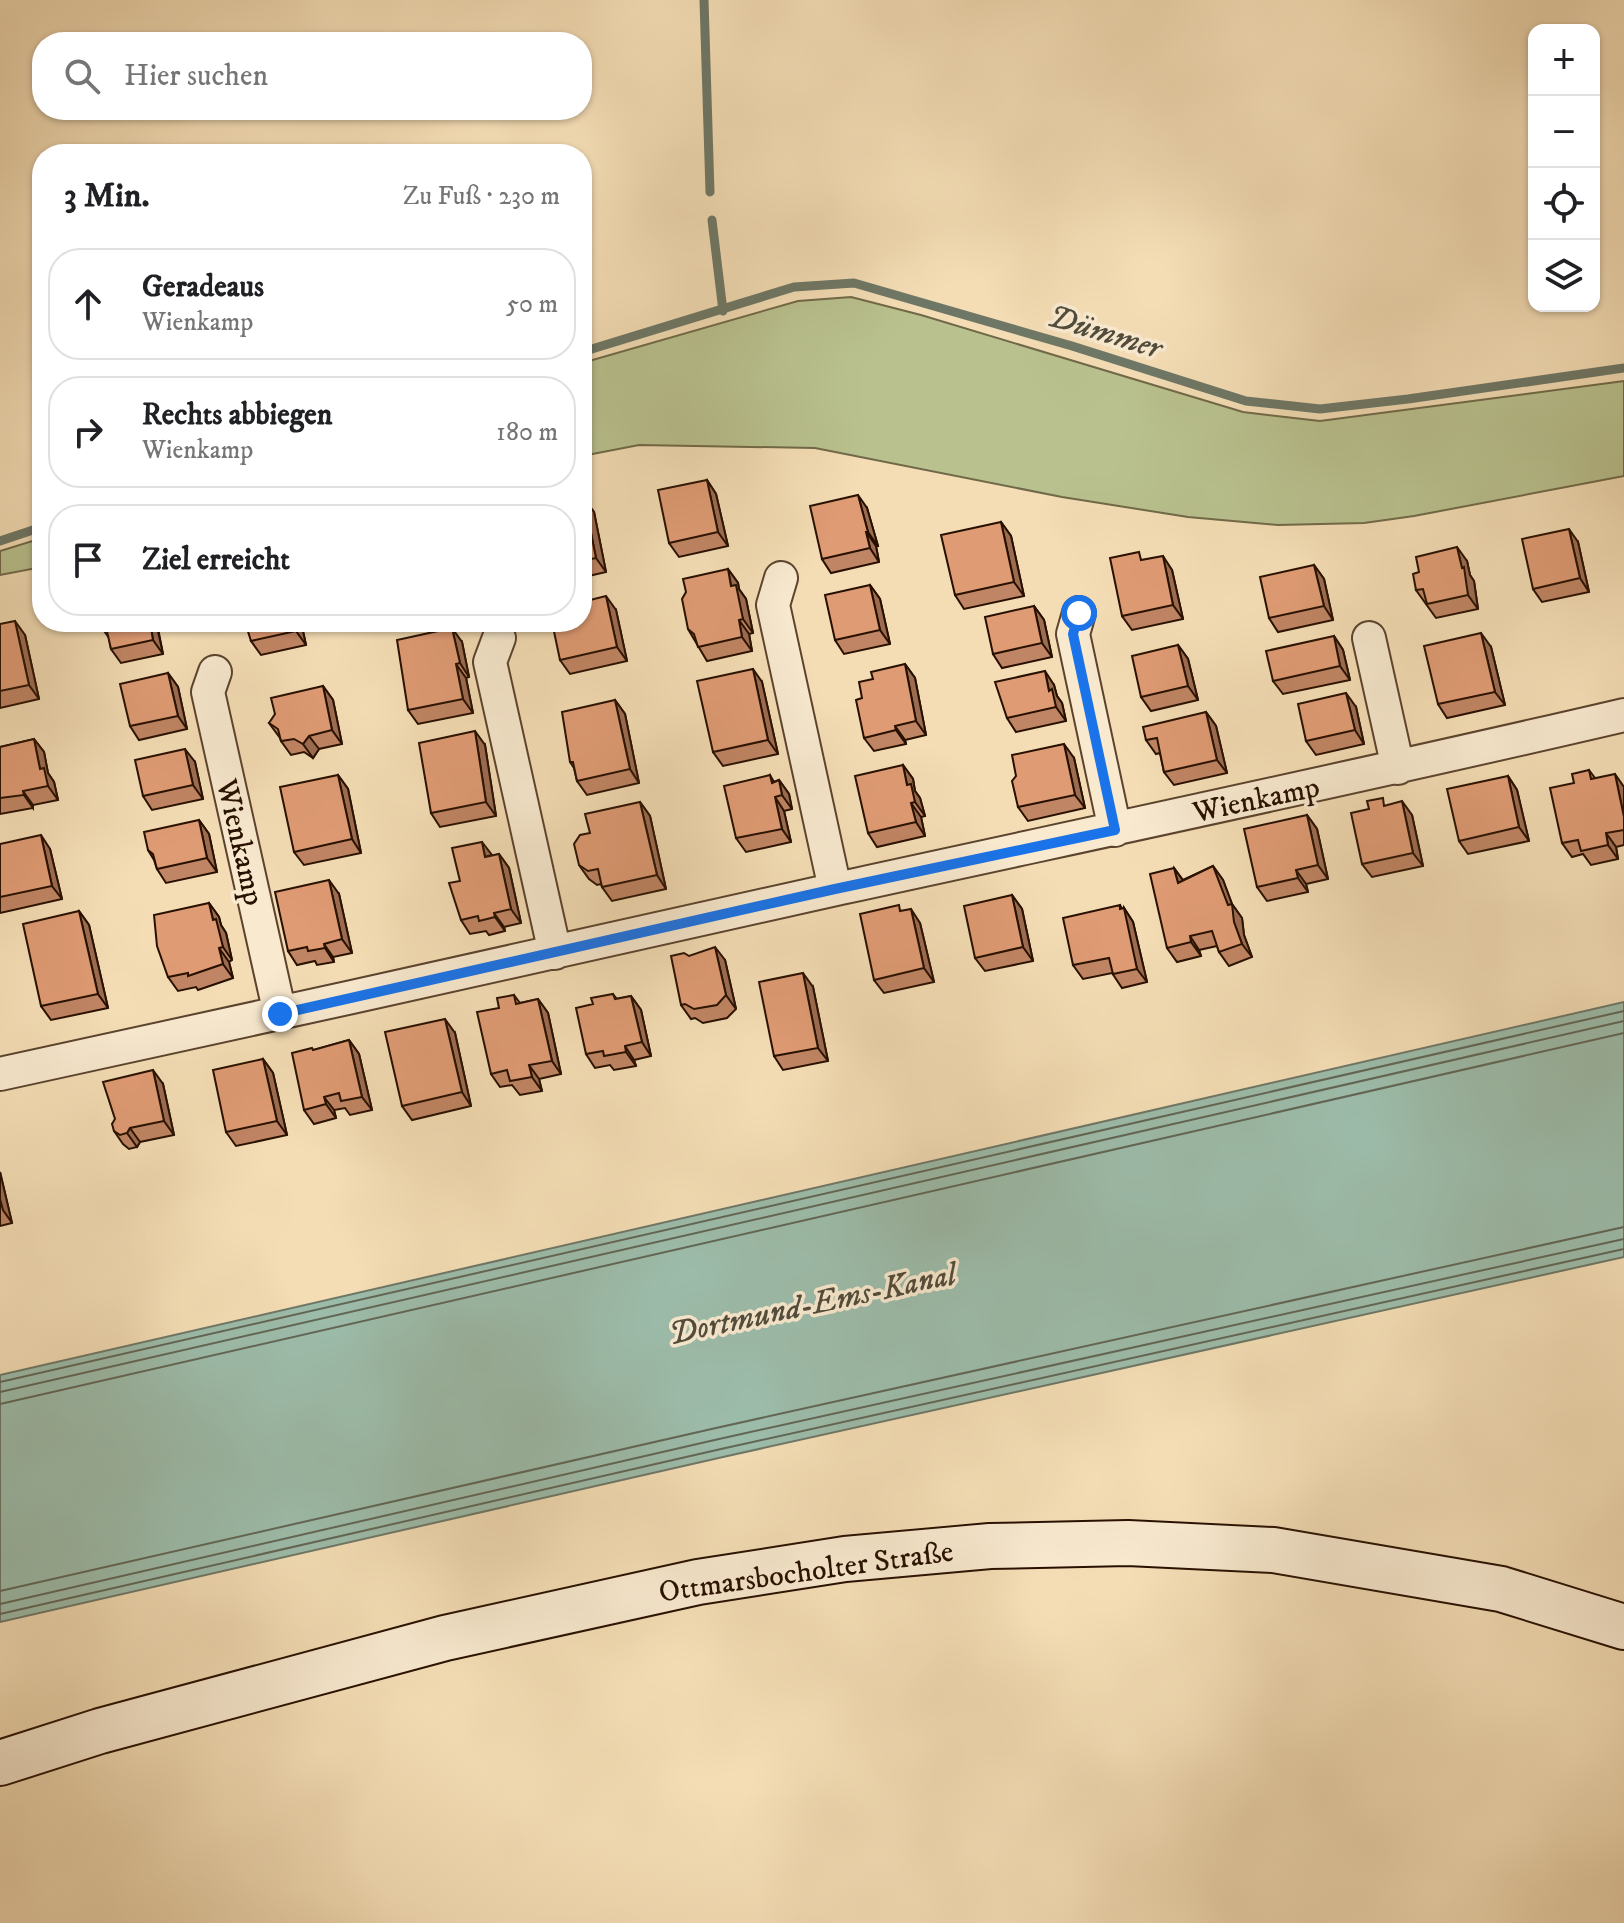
<!DOCTYPE html>
<html lang="de">
<head>
<meta charset="utf-8">
<style>
	:root { --surface:#fff; --page:#f6f6f6; --text:#202124; --muted:#757577; --line:#e0e0e0 }
	body { margin:0; font-family:"IM FELL DW Pica",serif; background:var(--page); color:var(--text) }
	.controls { position:absolute; right:24px; top:24px; display:grid; overflow:hidden; border-radius:16px; box-shadow:0 2px 6px #0004 }
	.controls button { width:72px; height:72px; display:grid; place-items:center; padding:0; border:0; border-bottom:2px solid var(--line); background:var(--surface); color:var(--text); font:40px sans-serif }
	.stop { position:absolute; width:24px; height:24px; margin:-18px; border:6px solid #1a73e8; border-radius:50%; background:#fff }
	.stop.end { background:#1a73e8; border-color:#fff; box-shadow:0 2px 8px #0008 }
	.list { margin:0; padding:0; list-style:none }
	h2 { display:flex; justify-content:space-between; align-items:center; height:104px; margin:0; padding:0 32px; font-size:34px }
	h2 small { font-size:26px; font-weight:400; color:var(--muted) }
	.list li { display:grid; grid-template-columns:52px 1fr auto; gap:24px; align-items:center; box-sizing:border-box; height:112px; margin:0 16px 16px; padding:0 16px; border:2px solid var(--line); border-radius:32px }
	.list b { display:block; font-size:30px; white-space:nowrap }
	.list p { margin:0; font-size:26px; white-space:nowrap; color:var(--muted) }
	.list em { font-size:26px; font-style:normal; color:var(--muted) }
	.icon { flex:none; width:44px; height:44px; fill:none; stroke:currentColor; stroke-width:2; stroke-linecap:round; stroke-linejoin:round }
	.map { position:relative; flex:none; width:1624px; height:1923px; overflow:hidden }
	.search { position:absolute; background:var(--surface); box-shadow:0 2px 6px #0004; left:32px; top:32px; width:560px; height:88px; display:flex; align-items:center; gap:20px; box-sizing:border-box; padding:0 28px; border-radius:32px; color:var(--muted); font-size:30px }
	.panel { position:absolute; background:var(--surface); box-shadow:0 2px 6px #0004; left:32px; top:144px; width:560px; height:488px; border-radius:32px }
	.map>svg:first-child { display:block }
</style>
</head>
<body>
<div class="map">
<svg width="1624" height="1923" viewBox="0 0 1624 1923">
	<rect width="100%" height="100%" fill="#f4ddb5"/>
	<filter id="stains"><feTurbulence type="fractalNoise" baseFrequency=".0025" numOctaves="4"/><feColorMatrix values="0 0 0 0 .2 0 0 0 0 .09 0 0 0 0 .02 0 0 0 .5 -.17"/></filter>
	<radialGradient id="worn" r=".72"><stop offset=".6" stop-color="#630" stop-opacity="0"/><stop offset="1" stop-color="#630" stop-opacity=".3"/></radialGradient>
	<!-- green -->
	<path fill="#b9c28f" stroke="#706948" stroke-width="2" d="M851 297 921 315 1243 412 1320 421 1624 381V476L1414 516 1364 523 1278 525 1188 517 1062 497 815 448 639 445 582 456V363L798 301Z
		M42 538V567L0 575V551Z"/>
	<!-- water -->
	<path fill="#9cbcaa" stroke="#6e7766" stroke-width="2" d="M1624 1002V1257L723 1457 0 1622V1375Z"/>
	<g fill="none" stroke-linecap="round" stroke-linejoin="round">
		<!-- shore -->
		<path stroke="#626655" stroke-width="2" d="M0 1382 1624 1011
			M0 1392 1624 1021
			M0 1404 1624 1033
			M0 1591 716 1428 1624 1227
			M0 1604 719 1439 1624 1239
			M0 1614 721 1449 1624 1249"/>
		<!-- stream -->
		<path stroke="#6e7766" stroke-width="9" d="M704 0 710 192
			M712 220 723 311
			M582 352 794 287 854 283 1072 346 1246 401 1320 409 1408 399 1624 368
			M0 541 42 527"/>
		<!-- minor casing -->
		<g stroke="#5b432d" stroke-width="36">
			<path id="minor" d="M781 578 773 605 835 889
				M1079 613 1073 634 1115 830
				M499 638 490 662 555 953
				M1369 638 1398 768
				M215 672 208 692 280 1014
				M0 1074C281 1014 560 950 841 888 1102 831 1363 776 1624 715"/>
		</g>
		<!-- secondary casing -->
		<g stroke="#281000" stroke-width="48">
			<path id="secondary" d="M0 1763 100 1731 445 1638 698 1582 845 1559 990 1546 1128 1543 1273 1550 1501 1589 1624 1627"/>
		</g>
		<!-- minor -->
		<use href="#minor" stroke="#f8e9cf" stroke-width="32"/>
		<!-- secondary -->
		<use href="#secondary" stroke="#f8e9cf" stroke-width="44"/>
	</g>
	<!-- wall -->
	<path fill="#c08564" stroke="#281000" stroke-width="2" d="M707 480 716 494 728 546 679 557 669 543Z
		M582 499 594 512 606 572 584 577 582 574Z
		M867 508 878 546H876L879 562 831 573 822 559Z
		M1001 522 1011 536 1024 596 964 609 955 595Z
		M1578 542 1589 592 1542 602 1533 589Z
		M1145 560 1172 570 1183 619 1132 630 1122 616Z
		M1467 561 1470 575 1474 581 1478 609 1436 618 1416 590Z
		M1314 565 1324 579 1333 620 1278 632 1269 618Z
		M728 569 738 583 739 589 746 599 753 633 749 634 752 651 707 661 688 629Z
		M870 585 880 599 890 644 844 654 835 640Z
		M1034 606 1044 620 1052 657 1002 668 993 654Z
		M616 610 627 661 570 674 560 660Z
		M100 622H161L157 623 163 654 121 663 111 649 109 638 102 628Z
		M301 622 306 645 261 655 251 641Z
		M0 624 25 635 39 699 0 708Z
		M1334 636 1343 650 1350 680 1283 694 1273 681Z
		M462 642 469 677 466 678 473 713 418 724 408 710Z
		M1178 645 1188 659 1198 700 1151 711 1141 697Z
		M1491 647 1505 705 1447 718 1438 704Z
		M905 664 915 678 926 735 905 740 906 744 874 751 864 738 862 698 873 679Z
		M168 673 178 687 187 729 139 740 130 726Z
		M762 682 778 754 723 766 713 752Z
		M1054 685 1057 696 1062 703 1066 721 1016 732 1007 718Z
		M323 686 333 700 342 744 319 749 313 758 304 752 291 755 281 741 280 738 269 723Z
		M615 700 625 714 639 783 587 795 577 781 574 768 570 762Z
		M1356 707 1364 744 1316 755 1306 741Z
		M1206 712 1216 726 1227 773 1174 785 1164 772 1160 753 1156 754 1146 740Z
		M34 739 44 752 48 773 54 782 58 800 33 805V808L0 814V747Z
		M485 745 496 816 440 827 431 813Z
		M1074 758 1085 808 1028 821 1018 807Z
		M195 762 203 799 152 810 143 796Z
		M903 765 913 779 915 791 920 798 925 816 921 817 925 836 877 847 868 833Z
		M1589 770 1595 778 1624 787V845L1616 847 1618 859 1591 865 1583 854 1572 857 1562 843 1574 783Z
		M338 775 348 789 361 853 304 865 294 852Z
		M770 775 774 782 779 780 789 794 792 809 784 811 791 842 746 852 736 838Z
		M1508 776 1517 790 1529 841 1468 854 1459 841Z
		M640 802 650 816 666 889 612 901 602 887 601 884 597 885 589 879 579 865 590 833Z
		M1388 805 1412 815 1423 866 1372 877 1362 864Z
		M1307 815 1317 829 1328 879 1306 884 1308 892 1267 901 1257 887Z
		M199 820 209 834 217 872 166 883 157 869 154 860 148 850Z
		M0 844 50 849 62 899 0 913Z
		M499 854 509 868 521 923 504 927 505 931 489 935 486 931 470 934 461 920 460 881 492 856Z
		M1213 866 1223 880 1232 904 1242 918 1244 935 1252 957 1229 966 1219 952 1217 946 1199 950 1201 956 1177 962 1167 948 1174 868 1183 880Z
		M339 894 352 953 333 957 334 962 317 965 315 961 297 965 288 951Z
		M1012 895 1022 909 1033 961 985 971 975 958Z
		M209 903 219 917 221 925 226 933 232 960 229 962 233 978 198 990 196 987 178 991 168 977Z
		M1124 908 1133 922 1147 982 1122 988 1112 973 1083 979 1073 965Z
		M79 911 89 925 108 1008 51 1020 41 1006Z
		M902 911 920 923 934 982 884 993 874 980Z
		M689 956 725 960 736 1009 727 1018 703 1023 695 1018 691 1019 681 1005Z
		M813 987 828 1061 783 1070 774 1056Z
		M613 994 617 999 631 996 641 1010 651 1056 634 1060 636 1066 614 1070 610 1065 595 1068 586 1054 593 1004Z
		M514 995 520 1003 538 999 548 1013 561 1074 539 1079 542 1091 520 1095 512 1085 500 1087 491 1074 499 1008Z
		M455 1033 471 1106 412 1120 402 1106Z
		M349 1040 359 1054 372 1110 350 1115 345 1108 334 1110 336 1118 314 1124 304 1110 314 1050Z
		M263 1059 273 1073 287 1135 236 1146 226 1132Z
		M163 1084 174 1135 140 1142 137 1147 129 1149 123 1144 114 1131Z
		M0 1172 12 1223 0 1226Z"/>
	<!-- shaded-wall -->
	<path fill="#9c6c51" stroke="#281000" stroke-width="2" d="M707 480 716 494 728 546 718 532Z
		M858 495 867 508 878 546 868 532Z
		M584 498 594 512 606 572 596 558Z
		M1001 522 1011 536 1024 596 1014 582Z
		M1569 529 1578 542 1589 592 1580 578Z
		M866 532 876 546 879 562 870 548Z
		M1457 547 1467 561 1470 575 1474 581 1478 609 1468 595Z
		M1163 556 1172 570 1183 619 1173 605Z
		M1314 565 1324 579 1333 620 1324 606Z
		M728 569 738 583 739 589 746 599 753 633 743 619 731 586Z
		M870 585 880 599 890 644 880 630Z
		M606 596 616 610 627 661 617 647Z
		M1034 606 1044 620 1052 657 1042 643Z
		M739 620 749 634 752 651 742 637Z
		M15 621 25 635 39 699 29 685Z
		M150 622H156L163 654 153 640Z
		M294 622H301L306 645 296 631Z
		M452 628 462 642 469 677 460 663Z
		M1481 633 1491 647 1505 705 1495 692Z
		M1334 636 1343 650 1350 680 1340 666Z
		M1178 645 1188 659 1198 700 1188 686Z
		M456 664 466 678 473 713 463 699Z
		M905 664 915 678 926 735 916 721Z
		M753 669 762 682 778 754 768 740Z
		M1045 671 1054 685 1057 696 1062 703 1066 721 1056 707 1049 691Z
		M168 673 178 687 187 729 178 716Z
		M323 686 333 700 342 744 332 730Z
		M1346 693 1356 707 1364 744 1355 730Z
		M615 700 625 714 639 783 630 769Z
		M1206 712 1216 726 1227 773 1217 760Z
		M895 726 905 740 906 744 896 730Z
		M475 731 485 745 496 816 486 802Z
		M309 736 319 749 313 758 303 744Z
		M34 739 44 752 48 773 54 782 58 800 48 786 40 769Z
		M1064 744 1074 758 1085 808 1075 795Z
		M185 749 195 762 203 799 193 785Z
		M903 765 913 779 915 791 920 798 925 816 915 802 907 785Z
		M1615 774 1624 787V817Z
		M338 775 348 789 361 853 352 839Z
		M1508 776 1517 790 1529 841 1519 827Z
		M779 780 789 794 792 809 782 795Z
		M23 791 33 805V808L24 795Z
		M775 797 784 811 791 842 782 829Z
		M1402 801 1412 815 1423 866 1413 853Z
		M640 802 650 816 666 889 657 875Z
		M911 803 921 817 925 836 916 822Z
		M1307 815 1317 829 1328 879 1318 865Z
		M199 820 209 834 217 872 207 858Z
		M1606 833 1616 847 1618 859 1608 845Z
		M41 835 50 849 62 899 52 886Z
		M482 842 492 855 485 857Z
		M499 854 509 868 521 923 511 909Z
		M1213 866 1223 880 1232 904 1242 918 1244 935 1252 957 1242 944Z
		M1174 868 1184 882 1178 883Z
		M1296 870 1306 884 1308 892 1298 878Z
		M329 880 339 894 352 953 342 939Z
		M1012 895 1022 909 1033 961 1023 947Z
		M209 903 219 917 221 925 226 933 232 960 223 947 213 920Z
		M1120 905 1124 912V908L1133 922 1147 982 1137 969Z
		M911 909 920 923 934 982 924 968Z
		M79 911 89 925 108 1008 98 994Z
		M494 913 504 927 505 931 495 917Z
		M1190 936 1199 950 1201 956 1191 942Z
		M324 944 333 957 334 962 325 948Z
		M715 947 725 960 736 1009 726 995Z
		M219 948 229 962 233 978 223 964Z
		M803 973 813 987 828 1061 818 1048Z
		M631 996 641 1010 651 1056 642 1042Z
		M538 999 548 1013 561 1074 552 1061Z
		M445 1019 455 1033 471 1106 462 1092Z
		M349 1040 359 1054 372 1110 362 1097Z
		M625 1046 634 1060 636 1066 626 1052Z
		M263 1059 273 1073 287 1135 277 1121Z
		M529 1065 539 1079 542 1091 532 1077Z
		M153 1070 163 1084 174 1135 164 1121Z
		M324 1097 334 1110 336 1118 326 1104Z
		M130 1128 140 1142 137 1147 127 1133Z
		M0 1172 12 1223 3 1210 0 1199Z"/>
	<!-- building -->
	<path fill="#df9b74" stroke="#281000" stroke-width="2" d="M707 480 718 532 669 543 658 490Z
		M858 495 868 532H866L870 548 822 559 810 506Z
		M584 498 596 558 582 561V499Z
		M1001 522 1014 582 955 595 941 535Z
		M1569 529 1580 578 1533 589 1522 539Z
		M1457 547 1462 568 1464 567 1468 595 1427 604 1423 589 1416 590 1413 574 1419 572 1416 557Z
		M1139 552 1141 560 1163 556 1173 605 1122 616 1110 558Z
		M1314 565 1324 606 1269 618 1260 577Z
		M728 569 731 586 736 585 743 619 739 620 742 637 698 647 694 634 688 629 682 599 686 592 683 579Z
		M870 585 880 630 835 640 825 595Z
		M606 596 617 647 560 660 552 622H582V602Z
		M1034 606 1042 643 993 654 985 617Z
		M15 621 29 685 0 691V624Z
		M100 622H150L153 640 111 649 106 627 102 628Z
		M245 622H294L296 631 251 641Z
		M452 628 460 663 456 664 463 699 408 710 397 640Z
		M1481 633 1495 692 1438 704 1424 646Z
		M1334 636 1340 666 1273 681 1266 651Z
		M1178 645 1188 686 1141 697 1132 656Z
		M905 664 916 721 895 726 896 730 864 738 856 700 862 698 859 682 873 679 871 672Z
		M753 669 768 740 713 752 697 681Z
		M1045 671 1049 691 1052 689 1056 707 1007 718 995 682Z
		M168 673 178 716 130 726 120 684Z
		M323 686 332 730 309 736 303 744 294 739 281 741 278 729 269 723 275 714 271 698Z
		M1346 693 1355 730 1306 741 1298 704Z
		M615 700 630 769 577 781 573 762H570L562 712Z
		M1206 712 1217 760 1164 772 1157 738 1146 740 1143 727Z
		M475 731 486 802 431 813 419 743Z
		M34 739 40 769 44 768 48 786 23 791 24 795 0 798V747Z
		M1064 744 1075 795 1018 807 1012 781 1016 776 1012 755Z
		M185 749 193 785 143 796 135 760Z
		M903 765 907 785 911 784 915 802 911 803 916 822 868 833 855 776Z
		M1589 770 1591 779 1615 774 1624 817V830L1606 833 1608 845 1581 851 1578 840 1562 843 1550 788 1574 783 1572 774Z
		M338 775 352 839 294 852 280 787Z
		M770 775 772 783 779 780 782 795 775 797 782 829 736 838 724 786Z
		M1508 776 1519 827 1459 841 1447 789Z
		M1383 798 1384 806 1402 801 1413 853 1362 864 1351 813 1369 809 1367 801Z
		M640 802 657 875 602 887 598 869 588 871 579 865 574 844 580 835 590 833 585 814Z
		M1307 815 1318 865 1296 870 1298 878 1257 887 1244 829Z
		M199 820 207 858 157 869 153 854 148 850 144 832Z
		M41 835 52 886 0 897V844Z
		M482 842 485 857 499 854 511 909 494 913 495 917 479 921 478 916 461 920 449 883 460 881 452 848Z
		M1213 866 1228 905 1232 904 1234 922 1242 944 1219 952 1212 931 1190 936 1191 942 1167 948 1150 874 1174 868 1178 883Z
		M329 880 342 939 324 944 325 948 308 951 307 947 288 951 275 892Z
		M1012 895 1023 947 975 958 964 906Z
		M209 903 213 920 216 919 223 947 219 948 223 964 188 976V973L168 977 157 946 154 915Z
		M899 905 900 911 911 909 924 968 874 980 860 914Z
		M1120 905V909L1124 908 1137 969 1113 974 1109 958 1073 965 1063 918Z
		M79 911 98 994 41 1006 23 924Z
		M715 947 726 995 717 1005 694 1009 685 1004 681 1005 671 956 684 953 689 956Z
		M803 973 818 1048 774 1056 759 982Z
		M613 994 615 999 631 996 642 1042 625 1046 626 1052 604 1056 603 1051 586 1054 576 1008 593 1004 591 998Z
		M514 995 516 1004 538 999 552 1061 529 1065 532 1077 510 1081 507 1070 491 1074 477 1012 499 1008 497 998Z
		M445 1019 462 1092 402 1106 385 1032Z
		M349 1040 362 1097 341 1101 339 1093 324 1097 326 1104 304 1110 292 1053 312 1048 313 1050Z
		M263 1059 277 1121 226 1132 213 1070Z
		M153 1070 164 1121 130 1128 127 1133 120 1135 114 1131 112 1124 115 1119 103 1082Z"/>
	<g fill="none" stroke-linecap="round" stroke-linejoin="round">
		<!-- route -->
		<path stroke="#1a73e8" stroke-width="10" d="M280 1014 835 889 1115 830 1073 634 1079 613"/>
	</g>
	<g text-anchor="middle" stroke-width="7" stroke-linejoin="round" paint-order="stroke">
		<!-- street labels -->
		<g font-size="30" fill="#281000" stroke="#f8e9cf">
			<text transform="translate(1256 799) rotate(-12)" y="10">Wienkamp</text>
			<text transform="translate(241 842) rotate(77)" y="10">Wienkamp</text>
			<text transform="translate(806 1571) rotate(-8)" y="10">Ottmarsbocholter Straße</text>
		</g>
		<!-- water labels -->
		<g font-size="32" font-style="italic" fill="#514c3c" stroke="#f8e9cf">
			<text transform="translate(1105 331) rotate(17)" y="11">Dümmer</text>
			<text transform="translate(812 1303) rotate(-12)" y="11">Dortmund-Ems-Kanal</text>
		</g>
	</g>
	<rect width="100%" height="100%" filter="url(#stains)"/>
	<rect width="100%" height="100%" fill="url(#worn)"/>
</svg>
<div class="controls">
<button>+</button>
<button>−</button>
<button><svg class="icon" aria-label="locate" viewBox="0 0 24 24"><circle cx="12" cy="12" r="6"/><path d="M12 2v4M12 18v4M2 12h4M18 12h4"/></svg></button>
<button><svg class="icon" aria-label="layers" viewBox="0 0 24 24"><path d="M12 4l9 5-9 5-9-5zM3 14l9 5 9-5"/></svg></button>
</div>
<div class="stop" style="left:1079px;top:613px"></div>
<div class="stop end" style="left:280px;top:1014px"></div>
<div class="search"><svg class="icon" aria-label="search" viewBox="0 0 24 24"><circle cx="10" cy="10" r="6"/><path d="M15 15l6 6"/></svg>Hier suchen</div>
<section class="panel">
<h2>3 Min.<small>Zu Fuß · 230 m</small></h2>
<ul class="list">
<li><svg class="icon" aria-label="ahead" viewBox="0 0 24 24"><path d="M12 20V5M6 11l6-6 6 6"/></svg><div><b>Geradeaus</b><p>Wienkamp</p></div><em>50 m</em></li>
<li><svg class="icon" aria-label="right" viewBox="0 0 24 24"><path d="M7 20v-9h11M14 6l5 5-5 5"/></svg><div><b>Rechts abbiegen</b><p>Wienkamp</p></div><em>180 m</em></li>
<li><svg class="icon" aria-label="arrive" viewBox="0 0 24 24"><path d="M6 21V4h12l-3 4 3 4H6"/></svg><div><b>Ziel erreicht</b></div></li>
</ul>
</section>
</div>
</body>
</html>
